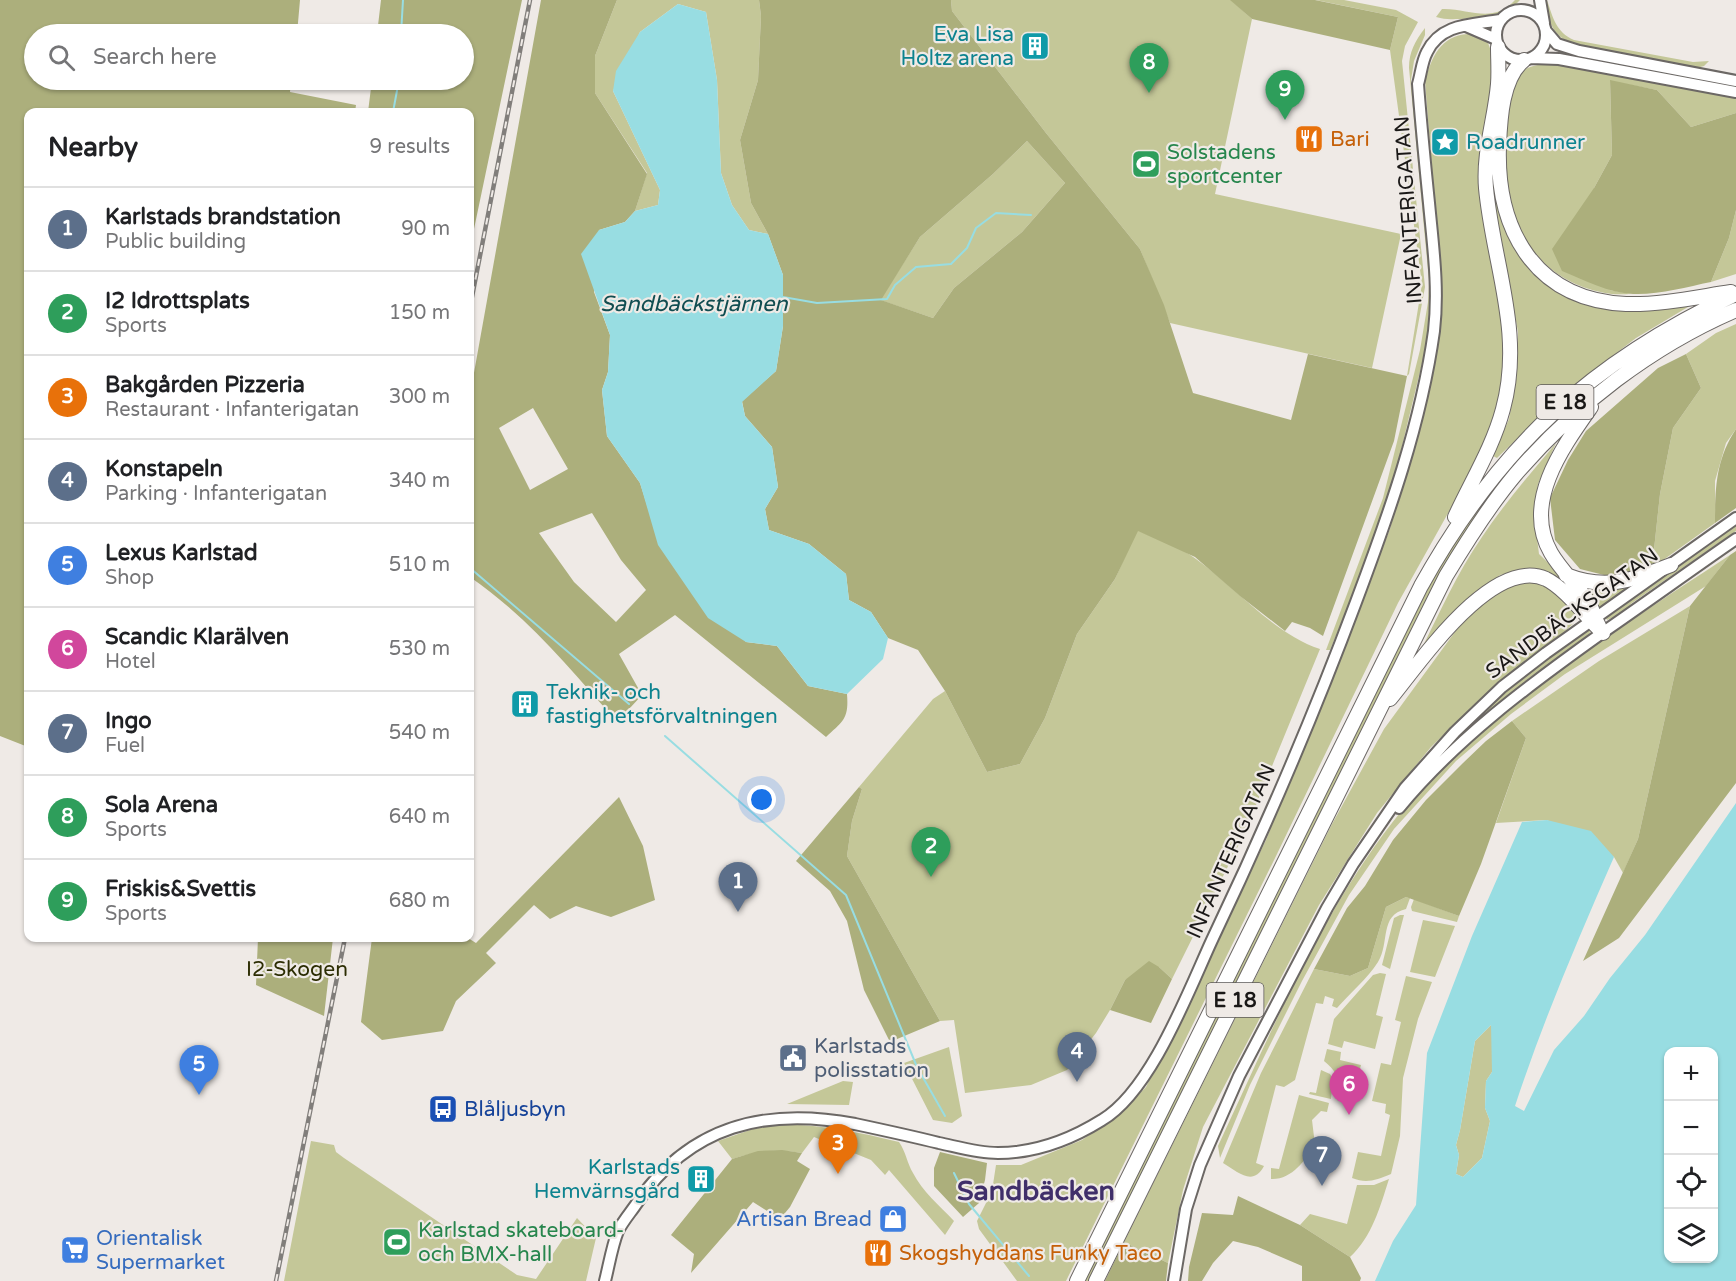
<!DOCTYPE html>
<html lang="en">
<head>
<meta charset="utf-8">
<style>
	:root { --surface:#fff; --page:#f2f2f2; --text:#202124; --muted:#757577; --line:#e0e0e0; --accent:#7c3aed }
	body { margin:0; font-family:"Varela Round",sans-serif; background:var(--page); color:var(--text) }
	.controls { position:absolute; right:18px; bottom:18px; display:grid; overflow:hidden; border-radius:12px; box-shadow:0 2px 4px #0004 }
	.controls button { width:54px; height:54px; display:grid; place-items:center; padding:0; border:0; border-bottom:2px solid var(--line); background:var(--surface); color:var(--text); font:30px sans-serif }
	.you { position:absolute; left:762px; top:800px; width:21px; height:21px; margin:-15px; border:4px solid #fff; border-radius:50%; background:#1a73e8; box-shadow:0 0 0 9px #1a73e833 }
	.badge { display:grid; place-items:center; width:39px; height:39px; border-radius:50%; background:var(--accent); color:#fff; font-size:20px; font-weight:700 }
	.pin { position:absolute; translate:-50% -50px; filter:drop-shadow(0 2px 3px #0008) }
	.pin::after { content:''; position:absolute; top:32px; width:21px; height:18px; background:inherit; clip-path:polygon(0 0,100% 0,50% 100%) }
	.list { margin:0; padding:0; list-style:none }
	h2 { display:flex; justify-content:space-between; align-items:center; height:78px; margin:0; padding:0 24px; font-size:26px }
	h2 small { font-size:20px; font-weight:400; color:var(--muted) }
	.list li { display:grid; grid-template-columns:39px 1fr auto; gap:18px; align-items:center; box-sizing:border-box; height:84px; padding:0 24px; border-top:2px solid var(--line) }
	.list b { display:block; font-size:22px; white-space:nowrap }
	.list p { margin:0; font-size:20px; white-space:nowrap; color:var(--muted) }
	.list em { font-size:20px; font-style:normal; color:var(--muted) }
	.icon { flex:none; width:33px; height:33px; fill:none; stroke:currentColor; stroke-width:2; stroke-linecap:round; stroke-linejoin:round }
	.map { position:relative; flex:none; width:1736px; height:1281px; overflow:hidden }
	.search { position:absolute; background:var(--surface); box-shadow:0 2px 4px #0004; left:24px; top:24px; width:450px; height:66px; display:flex; align-items:center; gap:15px; box-sizing:border-box; padding:0 21px; border-radius:33px; color:var(--muted); font-size:22px }
	.panel { position:absolute; background:var(--surface); box-shadow:0 2px 4px #0004; left:24px; top:108px; width:450px; height:834px; border-radius:12px }
	.map>svg:first-child { display:block }
</style>
</head>
<body>
<div class="map">
<svg width="1736" height="1281" viewBox="0 0 1736 1281">
	<rect width="100%" height="100%" fill="#efeae6"/>
	<!-- green -->
	<path fill="#c4c798" d="M617 0H759L761 16 758 80 740 140 751 203 768 234 749 230 732 205 721 173 717 80 706 12 678 4 640 32 613 91 660 190 658 205 635 211 647 173 595 93V56Z
		M951 0H1231L1252 19 1215 194 1401 234 1372 368 1170 323 1140 249 1046 133 952 11Z
		M1316 0H1344L1396 10 1418 22 1405 46 1402 61 1425 287 1409 374 1407 376 1422 284 1390 50 1398 17Z
		M1515 0H1520C1503 18 1484 18 1461 19 1451 19 1446 20 1436 17L1442 9C1469 8 1492 25 1515 0Z
		M1543 0H1547C1553 18 1556 32 1574 40L1693 62 1709 61 1704 66 1697 68 1574 45C1551 35 1550 22 1543 0Z
		M1425 28V35L1414 61 1411 80 1429 248 1431 287 1429 320 1425 351 1396 471 1372 548 1330 650H1326L1383 498 1420 350 1428 302 1429 281 1409 68C1409 52 1415 41 1425 28Z
		M1468 34 1477 36 1488 43 1493 56V81L1480 153V191L1500 286 1506 361 1499 408 1481 454 1398 603 1277 854 1066 1281H1017L979 1229 977 1221 992 1191 996 1165H1021L1082 1140 1120 1114 1146 1087 1266 840 1390 529 1438 346 1442 299 1425 81C1432 57 1440 36 1468 34Z
		M1543 64 1568 65 1736 97V113L1691 127 1657 90 1610 81 1612 155 1594 188 1610 290 1632 294C1624 294 1614 295 1605 293 1521 277 1496 199 1507 123 1509 112 1510 86 1516 78 1523 68 1531 66 1543 64Z
		M1495 123 1503 215 1515 249 1533 274 1575 298 1698 301 1636 338 1563 394 1497 458 1493 456 1509 419 1517 374 1518 332 1491 184Z
		M1027 141 1065 183 1022 232 954 288 933 318 880 300 920 237 993 174Z
		M1736 210V274L1711 282 1729 238Z
		M1736 299V302L1684 328 1648 350 1578 402 1538 440 1480 510 1442 569 1091 1281H1084L1441 561 1500 476 1573 400 1646 345Z
		M1736 324V429L1726 443 1715 481V523L1652 568 1660 494 1673 428 1701 388 1686 354 1716 333Z
		M1556 443 1538 484 1534 514 1539 554 1568 582 1591 613 1547 572 1524 569 1500 575 1469 598 1419 654C1439 614 1457 573 1482 537 1504 504 1530 474 1556 443Z
		M1736 524V531L1632 603 1621 614 1607 620 1605 616Z
		M1137 530C1156 539 1180 546 1196 559 1235 587 1274 634 1320 649L1245 832 1172 979 1159 967 1125 980 1110 1010 1096 1033 1067 1070 1031 1085 965 1093 954 1020 940 1021 847 856 852 821 862 789 859 787 933 699 945 691 987 772 1020 764 1045 718 1077 634 1115 579Z
		M1730 555 1706 586 1565 674 1511 714 1456 761 1394 829 1349 895 1302 981 1250 1085 1220 1158 1218 1146C1273 1028 1328 895 1414 796 1432 776 1453 758 1473 740 1552 670 1642 613 1730 555Z
		M1522 582 1548 583 1565 599 1574 612V623L1563 633 1503 678 1431 747 1377 813 1319 905 1203 1127 1183 1190 1168 1263 1124 1242 1331 826 1384 729 1460 625 1494 594Z
		M1633 586 1600 609 1583 589 1606 591Z
		M1690 606 1638 839 1623 873 1614 857 1547 820 1496 823 1526 738 1512 721 1599 661Z
		M1593 627 1586 639 1529 678 1483 719 1417 783C1431 767 1444 750 1459 734 1499 693 1545 659 1593 627Z
		M1406 897 1410 898 1406 909C1379 915 1390 943 1378 962 1368 978 1349 994 1337 1008L1332 1006 1334 999 1325 996 1323 1004 1316 1003 1295 1080 1284 1087 1276 1085 1256 1163 1264 1166C1253 1187 1238 1172 1223 1163L1261 1073 1314 969 1350 976 1368 968 1386 907Z
		M1414 899 1459 916 1457 922 1412 911 1411 907Z
		M1400 915H1404L1390 969 1382 965 1394 918Z
		M1423 920 1455 926 1435 977 1410 972Z
		M1380 973 1386 974 1376 1015 1383 1017 1375 1049 1344 1041 1342 1048 1328 1044 1334 1019 1373 975Z
		M1406 976 1432 982 1418 1019 1403 1078 1400 1136 1391 1174C1376 1180 1367 1184 1352 1178L1358 1152 1381 1156 1390 1115 1385 1113 1386 1104 1372 1101 1381 1063 1391 1065 1401 1022 1395 1020Z
		M1492 1024V1072L1486 1081 1485 1108 1490 1121 1482 1158 1463 1177 1456 1174 1459 1155 1456 1145 1460 1130 1475 1041Z
		M949 1047 962 1116 952 1123 933 1120 904 1063Z
		M1327 1049 1341 1052 1340 1060 1361 1065 1352 1098 1354 1099 1353 1105 1337 1100C1340 1081 1339 1073 1324 1061Z
		M1321 1070 1330 1074 1333 1079 1331 1099 1309 1094 1310 1092 1316 1093Z
		M843 1081 853 1082 849 1105 787 1104Z
		M1299 1095 1329 1103 1327 1112 1321 1111 1312 1120 1315 1145C1305 1160 1292 1180 1271 1179V1168L1279 1169Z
		M780 1124C823 1125 858 1132 899 1142 906 1152 907 1163 913 1173 922 1191 940 1206 954 1221L945 1235 889 1170 885 1175 871 1160 814 1137 802 1153C773 1149 760 1150 732 1159L718 1141 753 1129Z
		M311 1141 334 1145 336 1152 344 1158 517 1275 536 1279 577 1218 596 1238 586 1281H284Z
		M1389 1179C1380 1207 1372 1237 1350 1257L1300 1225 1310 1214 1347 1224 1357 1185H1374Z"/>
	<!-- forest -->
	<path fill="#acaf7c" fill-rule="evenodd" d="M0 0H300L297 34H34V80H291L290 92 356 105 355 112H28V747L0 736Z
		M381 0H522L470 248V112H368L372 80H464V34H377Z
		M541 0H617L595 56V93L647 174 635 211 625 222 599 230 594 292 610 335 608 372 602 390 607 436 640 483 648 508 746 642 777 646 808 686 847 694C849 719 843 721 826 737L675 615 619 654 642 695 617 722C571 670 528 617 470 577V395ZM533 408 568 469 530 490 499 428ZM592 513 621 560 646 590 616 622 574 582 539 533Z
		M759 0H951L952 11 1046 133 1140 249 1164 305 1193 393 1291 420 1308 354 1407 376 1394 441 1323 636 1310 628 1292 622 1285 631 1240 596 1195 557 1138 531 1115 579 1077 634 1045 718 1020 764 987 772 945 691 918 650 888 638 871 612 849 600 846 574 809 544 769 530 765 509 778 487 772 447 745 416 742 401 776 371 783 326V275L768 234 751 203 740 140 758 80 761 16ZM1027 141 1065 183 1022 232 954 288 933 318 881 300 920 237 993 174Z
		M1230 0H1315L1398 17 1390 50 1252 19Z
		M1610 80 1657 90 1691 127 1736 113V210L1729 238 1711 282C1686 287 1659 295 1633 294 1609 293 1584 280 1562 271L1552 249 1594 188 1612 155Z
		M1686 354 1701 388 1673 428 1660 494 1652 568 1612 577 1580 569 1555 540 1550 498 1568 460 1586 431 1658 368Z
		M1736 429V508L1715 523C1715 488 1716 459 1736 429Z
		M1736 551V783L1619 938 1583 961 1638 839 1690 606 1730 555Z
		M1512 721 1526 738 1481 864 1459 916 1406 897 1386 907 1368 968 1350 976 1314 969 1347 908 1365 886 1393 840 1426 800 1463 763 1486 741Z
		M859 787 862 789 852 821 847 856 940 1021 890 1042 864 990 847 921 830 891 796 861Z
		M619 797 643 846 655 900 611 917 576 906 550 919 534 905 486 953 496 963 456 1001 443 1031 382 1040 361 1022 372 938H468L476 943Z
		M258 938H333L324 1016 256 985Z
		M1149 961 1159 967 1172 979 1151 1023 1110 1010 1125 980Z
		M782 1150 802 1153 797 1161 810 1169 790 1207 780 1219 753 1202 691 1273 694 1254 671 1235 732 1159 758 1151Z
		M940 1152 987 1163 985 1180 979 1203 963 1217 934 1186V1168Z
		M1238 1196 1300 1225 1350 1257 1361 1278 1360 1281H1302V1266L1258 1247 1233 1241 1213 1263 1202 1281H1188L1189 1267 1202 1213 1233 1215Z
		M1124 1242 1168 1263 1166 1281H1105Z"/>
	<!-- water -->
	<path fill="#98dde2" fill-rule="evenodd" d="M678 4 706 12 717 80 721 173 732 205 749 230 768 234 783 275V326L776 371 742 402 745 416 772 447 778 487 765 509 769 530 809 544 846 574 849 600 871 612 888 638 883 659 847 694 808 686 777 646 746 642 708 618 658 545 640 483 607 436 602 390 608 372 610 335 581 254 599 230 625 222 635 211 658 205 660 190 613 91 616 71 640 32Z
		M1736 803V1281H1375L1393 1241 1416 1205 1427 1053 1472 936 1522 822 1547 820 1591 831 1614 857C1578 939 1543 1021 1515 1106L1524 1111 1554 1050 1584 1016 1610 978 1645 935ZM1491 1025 1492 1072 1486 1081 1485 1108 1490 1121 1482 1158 1463 1177 1456 1174 1459 1155 1456 1145 1460 1130 1475 1041ZM1668 1052H1714V1258H1668Z"/>
	<g fill="none" stroke-linecap="round" stroke-linejoin="round">
		<!-- stream -->
		<path stroke="#98dde2" stroke-width="2" d="M401 34 403 0
			M393 112 399 80
			M783 297 817 303 887 299 895 285 916 267 951 264 967 248 976 228 996 213 1031 215
			M470 568 629 704
			M665 736 846 895 917 1067 945 1116
			M954 1173 969 1204 1029 1276"/>
		<!-- secondary casing -->
		<g stroke="#6c6865" stroke-width="14">
			<path id="secondary" d="M1540 0 1544 23
				M1496 35a25 25 0 1 1 50 0a25 25 0 1 1-50 0Z
				M1466 26 1496 39
				M1546 31 1557 44 1579 51 1736 81
				M1531 58 1559 59 1736 92
				M1399 808C1456 739 1529 685 1602 633 1647 602 1691 570 1736 539
				M605 1281C609 1265 612 1246 618 1231 623 1221 631 1212 637 1203 690 1125 766 1107 855 1124 883 1130 911 1136 939 1143 958 1147 978 1153 998 1153 1035 1153 1070 1140 1102 1120 1151 1091 1188 992 1212 940 1265 829 1313 717 1356 602 1389 514 1421 424 1434 331 1439 288 1433 246 1429 203 1425 163 1421 124 1418 84 1421 74 1422 61 1427 52 1441 23 1472 25 1500 20
				M1174 1281 1186 1209 1200 1165 1239 1076 1327 908 1353 864 1405 788 1455 732 1502 687 1546 653 1736 518"/>
		</g>
		<!-- highway casing -->
		<g stroke="#6c6865" stroke-width="16">
			<path id="highway" d="M1524 60C1502 78 1500 119 1499 146 1496 230 1535 300 1626 304 1661 305 1697 297 1731 292
				M1591 407C1562 448 1522 503 1551 553 1562 572 1579 586 1590 605 1593 611 1595 619 1599 626
				M1455 517C1471 482 1493 447 1503 409 1524 332 1493 264 1486 188 1483 152 1495 119 1498 84 1499 72 1498 59 1498 47
				M1566 575C1607 591 1632 580 1671 565
				M1390 699C1419 664 1492 555 1546 579 1565 588 1587 618 1603 633
				M1077 1281 1421 586C1498 447 1592 361 1736 294
				M1096 1281 1446 576C1467 541 1489 506 1515 475 1575 405 1652 346 1736 310"/>
		</g>
		<!-- secondary -->
		<use href="#secondary" stroke="#fff" stroke-width="10"/>
		<!-- highway -->
		<use href="#highway" stroke="#fff" stroke-width="14"/>
		<!-- rail casing -->
		<g stroke="#817e7b" stroke-width="4.5">
			<path id="rail" d="M470 307 530 0
				M276 1281 345 938"/>
		</g>
		<!-- rail -->
		<use href="#rail" stroke="#efeae6" stroke-width="2" stroke-dasharray="7" stroke-linecap="butt"/>
	</g>
	<!-- icons -->
	<defs>
		<g id="building-square" transform="scale(1.5)"><rect x="-9" y="-9" width="18" height="18" rx="4" fill="#0f9aa8" stroke="#efeae6"/><path d="M-4-6H4V6H1V3H-1V6H-4ZM-2.5-4.3h1.7v1.8h-1.7ZM.8-4.3h1.7v1.8H.8ZM-2.5-1h1.7V.8h-1.7ZM.8-1h1.7V.8H.8Z" fill="#fff"/></g>
		<g id="restaurant-square" transform="scale(1.5)"><rect x="-9" y="-9" width="18" height="18" rx="4" fill="#e8710a" stroke="#efeae6"/><path d="M-5-6h1v4h1v-4h1v4h1v-4h1v5L-1.5 .5V6h-2V.5L-5-1ZM5-6V6H3V1.5H1.5Q1.5-4 5-6Z" fill="#fff"/></g>
		<g id="sight-square" transform="scale(1.5)"><rect x="-9" y="-9" width="18" height="18" rx="4" fill="#0f9aa8" stroke="#efeae6"/><path d="M0-6L1.8-2.2L6-1.7L2.9 1.2L3.7 5.4L0 3.3L-3.7 5.4L-2.9 1.2L-6-1.7L-1.8-2.2Z" fill="#fff"/></g>
		<g id="stadium-square" transform="scale(1.5)"><rect x="-9" y="-9" width="18" height="18" rx="4" fill="#2e9e5b" stroke="#efeae6"/><path d="M0-5a6.5 5 0 1 0 0 10a6.5 5 0 1 0 0-10ZM-3.5-1.8h7v3.6h-7Z" fill="#fff"/></g>
		<g id="civic-square" transform="scale(1.5)"><rect x="-9" y="-9" width="18" height="18" rx="4" fill="#5c6f8a" stroke="#efeae6"/><path d="M-.6-6.5H3V-4.5H.6V-3L4-1V1h2V6H-6V1h2V-1L-.6-3ZM-1.2 2.5V6h2.4V2.5Z" fill="#fff"/></g>
		<g id="bus-square" transform="scale(1.5)"><rect x="-9" y="-9" width="18" height="18" rx="4" fill="#1a4fb4" stroke="#efeae6"/><path d="M-5-6H5V4H4V6H2V4H-2V6H-4V4H-5ZM-3.5-4V0h7V-4ZM-3.5 1.2v1.5H-2V1.2ZM2 1.2v1.5H3.5V1.2Z" fill="#fff"/></g>
		<g id="shop-square" transform="scale(1.5)"><rect x="-9" y="-9" width="18" height="18" rx="4" fill="#3f7fe0" stroke="#efeae6"/><path d="M-5-2.5h2.3a2.7 3.5 0 0 1 5.4 0H5L5.5 6h-11ZM-1.5-2.5h3a1.5 2.3 0 0 0-3 0Z" fill="#fff"/></g>
		<g id="supermarket-square" transform="scale(1.5)"><rect x="-9" y="-9" width="18" height="18" rx="4" fill="#3f7fe0" stroke="#efeae6"/><path d="M-6-5.5h2.5l.6 2H6L4.5 2H-2.5L-4.4-4H-6ZM-1.5 3.2a1.3 1.3 0 1 0 .1 0ZM3 3.2a1.3 1.3 0 1 0 .1 0Z" fill="#fff"/></g>
	</defs>
	<g fill-rule="evenodd">
		<use href="#building-square" x="1035" y="46"/>
		<use href="#restaurant-square" x="1309" y="139"/>
		<use href="#sight-square" x="1445" y="142"/>
		<use href="#stadium-square" x="1146" y="164"/>
		<use href="#building-square" x="525" y="704"/>
		<use href="#civic-square" x="793" y="1058"/>
		<use href="#bus-square" x="443" y="1109"/>
		<use href="#building-square" x="701" y="1179"/>
		<use href="#shop-square" x="893" y="1219"/>
		<use href="#stadium-square" x="397" y="1242"/>
		<use href="#supermarket-square" x="75" y="1250"/>
		<use href="#restaurant-square" x="878" y="1253"/>
	</g>
	<g text-anchor="middle" stroke-width="4.5" stroke-linejoin="round" paint-order="stroke">
		<!-- shield labels -->
		<g fill="#efeae6" stroke="#5a5755" stroke-width="1.5">
			<rect x="1536.5" y="385" width="57" height="34" rx="4.5"/>
			<rect x="1206.5" y="983" width="57" height="34" rx="4.5"/>
		</g>
		<g font-size="20" font-weight="bold" fill="#1a1817">
			<text x="1565" y="409">E 18</text>
			<text x="1235" y="1007">E 18</text>
		</g>
		<!-- culture labels -->
		<g font-size="21" fill="#0d838f" stroke="#efeae6" text-anchor="end">
			<text x="1014" y="41">Eva Lisa<tspan x="1014" dy="24">Holtz arena</tspan></text>
			<text x="1466" y="149" text-anchor="start">Roadrunner</text>
			<text x="546" y="699" text-anchor="start">Teknik- och<tspan x="546" dy="24">fastighetsförvaltningen</tspan></text>
			<text x="680" y="1174">Karlstads<tspan x="680" dy="24">Hemvärnsgård</tspan></text>
		</g>
		<!-- food labels -->
		<g font-size="21" fill="#c56008" stroke="#efeae6" text-anchor="start">
			<text x="1330" y="146">Bari</text>
			<text x="899" y="1260">Skogshyddans Funky Taco</text>
		</g>
		<!-- leisure labels -->
		<g font-size="21" fill="#27864d" stroke="#efeae6" text-anchor="start">
			<text x="1167" y="159">Solstadens<tspan x="1167" dy="24">sportcenter</tspan></text>
			<text x="418" y="1237">Karlstad skateboard-<tspan x="418" dy="24">och BMX-hall</tspan></text>
		</g>
		<!-- street labels -->
		<g font-size="21" fill="#1a1817" stroke="#efeae6">
			<text transform="translate(1408 210) rotate(-94)" y="7">INFANTERIGATAN</text>
			<text transform="translate(1572 613) rotate(-36)" y="7">SANDBÄCKSGATAN</text>
			<text transform="translate(1231 851) rotate(-66)" y="7">INFANTERIGATAN</text>
		</g>
		<!-- park labels -->
		<g font-size="21" fill="#2c2d03" stroke="#efeae6">
			<text x="297" y="976">I2-Skogen</text>
		</g>
		<!-- service labels -->
		<g font-size="21" fill="#4e5e75" stroke="#efeae6" text-anchor="start">
			<text x="814" y="1053">Karlstads<tspan x="814" dy="24">polisstation</tspan></text>
		</g>
		<!-- transit labels -->
		<g font-size="21" fill="#164399" stroke="#efeae6" text-anchor="start">
			<text x="464" y="1116">Blåljusbyn</text>
		</g>
		<!-- shop labels -->
		<g font-size="21" fill="#366cbe" stroke="#efeae6" text-anchor="end">
			<text x="872" y="1226">Artisan Bread</text>
			<text x="96" y="1245" text-anchor="start">Orientalisk<tspan x="96" dy="24">Supermarket</tspan></text>
		</g>
		<!-- water labels -->
		<g font-size="22" font-style="italic" fill="#104d51" stroke="#efeae6">
			<text x="694" y="311">Sandbäckstjärnen</text>
		</g>
		<!-- district labels -->
		<g font-size="27" font-weight="bold" fill="#402f6a" stroke="#efeae6">
			<text x="1036" y="1200">Sandbäcken</text>
		</g>
	</g>
</svg>
<div class="controls">
<button>+</button>
<button>−</button>
<button><svg class="icon" aria-label="locate" viewBox="0 0 24 24"><circle cx="12" cy="12" r="6"/><path d="M12 2v4M12 18v4M2 12h4M18 12h4"/></svg></button>
<button><svg class="icon" aria-label="layers" viewBox="0 0 24 24"><path d="M12 4l9 5-9 5-9-5zM3 14l9 5 9-5"/></svg></button>
</div>
<div class="you"></div>
<div class="pin badge" style="left:738px;top:912px;background:#5c6f8a">1</div>
<div class="pin badge" style="left:931px;top:877px;background:#2e9e5b">2</div>
<div class="pin badge" style="left:838px;top:1174px;background:#e8710a">3</div>
<div class="pin badge" style="left:1077px;top:1082px;background:#5c6f8a">4</div>
<div class="pin badge" style="left:199px;top:1095px;background:#3f7fe0">5</div>
<div class="pin badge" style="left:1349px;top:1115px;background:#d1479c">6</div>
<div class="pin badge" style="left:1322px;top:1186px;background:#5c6f8a">7</div>
<div class="pin badge" style="left:1149px;top:93px;background:#2e9e5b">8</div>
<div class="pin badge" style="left:1285px;top:120px;background:#2e9e5b">9</div>
<div class="search"><svg class="icon" aria-label="search" viewBox="0 0 24 24"><circle cx="10" cy="10" r="6"/><path d="M15 15l6 6"/></svg>Search here</div>
<section class="panel">
<h2>Nearby<small>9 results</small></h2>
<ul class="list">
<li><span class="badge" style="background:#5c6f8a">1</span><div><b>Karlstads brandstation</b><p>Public building</p></div><em>90 m</em></li>
<li><span class="badge" style="background:#2e9e5b">2</span><div><b>I2 Idrottsplats</b><p>Sports</p></div><em>150 m</em></li>
<li><span class="badge" style="background:#e8710a">3</span><div><b>Bakgården Pizzeria</b><p>Restaurant · Infanterigatan</p></div><em>300 m</em></li>
<li><span class="badge" style="background:#5c6f8a">4</span><div><b>Konstapeln</b><p>Parking · Infanterigatan</p></div><em>340 m</em></li>
<li><span class="badge" style="background:#3f7fe0">5</span><div><b>Lexus Karlstad</b><p>Shop</p></div><em>510 m</em></li>
<li><span class="badge" style="background:#d1479c">6</span><div><b>Scandic Klarälven</b><p>Hotel</p></div><em>530 m</em></li>
<li><span class="badge" style="background:#5c6f8a">7</span><div><b>Ingo</b><p>Fuel</p></div><em>540 m</em></li>
<li><span class="badge" style="background:#2e9e5b">8</span><div><b>Sola Arena</b><p>Sports</p></div><em>640 m</em></li>
<li><span class="badge" style="background:#2e9e5b">9</span><div><b>Friskis&amp;Svettis</b><p>Sports</p></div><em>680 m</em></li>
</ul>
</section>
</div>
</body>
</html>
